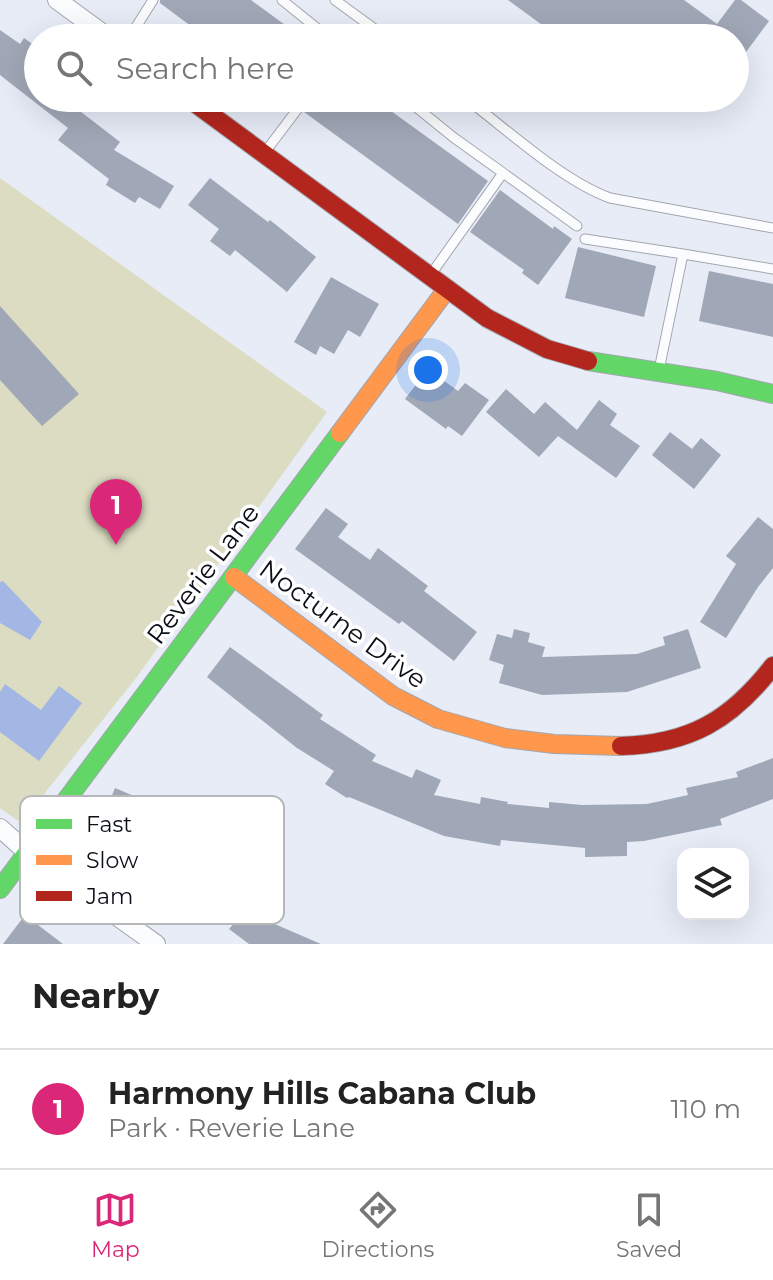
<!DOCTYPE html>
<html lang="en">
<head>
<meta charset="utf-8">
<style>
	:root { --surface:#fff; --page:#f6f6f6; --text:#222; --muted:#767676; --line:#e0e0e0; --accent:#db2777 }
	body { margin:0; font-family:Montserrat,sans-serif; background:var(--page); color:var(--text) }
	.controls { position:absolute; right:24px; bottom:24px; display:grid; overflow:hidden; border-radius:16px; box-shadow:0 8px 32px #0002 }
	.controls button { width:72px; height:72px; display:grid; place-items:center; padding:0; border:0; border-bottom:2px solid var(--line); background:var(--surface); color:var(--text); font:40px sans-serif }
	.you { position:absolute; left:428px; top:370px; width:28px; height:28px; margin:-20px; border:6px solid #fff; border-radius:50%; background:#1a73e8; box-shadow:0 0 0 12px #1a73e833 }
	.badge { display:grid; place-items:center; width:52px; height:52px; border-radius:50%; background:var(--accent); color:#fff; font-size:26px; font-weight:700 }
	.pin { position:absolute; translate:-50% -66px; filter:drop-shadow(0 2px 4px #0008) }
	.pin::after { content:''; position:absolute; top:42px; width:28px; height:24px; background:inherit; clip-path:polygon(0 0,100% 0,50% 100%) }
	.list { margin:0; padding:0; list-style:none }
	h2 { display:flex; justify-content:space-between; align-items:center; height:104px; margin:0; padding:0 32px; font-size:34px }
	h2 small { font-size:26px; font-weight:400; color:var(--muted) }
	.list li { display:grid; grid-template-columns:52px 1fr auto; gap:24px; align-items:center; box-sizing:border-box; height:120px; padding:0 32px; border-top:2px solid var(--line) }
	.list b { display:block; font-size:30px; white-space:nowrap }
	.list p { margin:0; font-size:26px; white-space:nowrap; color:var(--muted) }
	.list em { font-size:26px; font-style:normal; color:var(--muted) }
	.icon { flex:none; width:44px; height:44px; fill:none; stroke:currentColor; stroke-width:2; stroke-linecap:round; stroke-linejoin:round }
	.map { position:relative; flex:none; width:773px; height:944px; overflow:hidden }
	.search { position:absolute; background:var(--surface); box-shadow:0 8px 32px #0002; left:24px; right:24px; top:24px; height:88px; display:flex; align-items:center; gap:20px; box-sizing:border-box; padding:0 28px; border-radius:44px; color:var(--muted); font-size:30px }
	.sheet { height:224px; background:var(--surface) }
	nav { display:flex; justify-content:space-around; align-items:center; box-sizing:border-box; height:112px; border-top:2px solid var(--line); background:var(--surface); font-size:22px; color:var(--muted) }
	nav a { display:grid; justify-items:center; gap:4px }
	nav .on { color:var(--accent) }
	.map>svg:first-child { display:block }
</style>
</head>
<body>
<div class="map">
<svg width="773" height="944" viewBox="0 0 773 944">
	<rect width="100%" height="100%" fill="#e7ecf7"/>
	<!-- green -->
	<path fill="#dbdcc1" d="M0 178 327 412 136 678 21 823 0 808Z"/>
	<!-- water -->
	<path fill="#a3b7e4" d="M3 581 42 622 30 640 0 623V582Z
		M5 684 41 710 59 686 82 703 39 761 0 732V692Z"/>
	<!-- building -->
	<path fill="#a0a7b6" d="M160 0H251L303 38H207L160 3Z
		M508 0H684L717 24 735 0H741L769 21 735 67V38H560Z
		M0 30 20 44 24 38 38 48V98H63L120 142 114 150 174 186 160 209 139 197 135 203 106 185 109 179 58 140 68 128 0 75Z
		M313 98H373L488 181 458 224 304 112Z
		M210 178 268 222 270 220 316 257 287 292 235 250 230 256 210 241 219 229 188 205Z
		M500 190 553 229 554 226 572 239 538 285 522 273 524 270 470 232Z
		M578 247 656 266 644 317 565 298Z
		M709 271 773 284V337L699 321Z
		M331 277 379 304 360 337 348 330 334 354 320 346 316 355 294 342Z
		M0 306 79 394 42 426 0 380Z
		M428 369 458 391 465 383 489 400 462 436 448 426 446 429 405 399Z
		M506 389 534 414 545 402 577 430 599 400 617 414 610 425 640 446 616 478 558 436 539 457 486 412Z
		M670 432 692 449 701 438 721 455 694 489 652 455Z
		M326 508 348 524 338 537 370 560 378 548 428 586 424 591 477 632 454 661 402 621 399 624 295 549Z
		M758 517 773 529V568L758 587 726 638 700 622 736 564 726 556Z
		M514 629 530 633 528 642 545 647 542 657 637 654 665 645 663 637 688 629 701 668 627 692 542 695 499 683 504 665 489 660 497 634 512 638Z
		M230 647 323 715 320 719 376 755 372 761 412 778 416 769 441 780 434 795 480 804 481 797 508 802 507 804 549 808V802L582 805 647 804 688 795 686 788 738 777 736 772 773 758V799L720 819 722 825 644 841 627 842V856L585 857V848L501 840 500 846 444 836 349 797 347 798 325 784 334 771 297 748 207 677Z
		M115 788 141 799 139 805 161 814 141 862 116 851 125 832 101 822Z
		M195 831 214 847 208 854 253 889 260 880 281 896 271 909 277 913 270 922 321 944H249L229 929 236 921 201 895 198 898 163 867Z
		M25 915 63 944H3Z"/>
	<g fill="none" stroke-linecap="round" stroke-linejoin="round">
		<!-- lane casing -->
		<g stroke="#a2a6af" stroke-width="11">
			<path id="lane" d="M282 0 329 38
				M335 0 387 38
				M129 38 153 0
				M405 98 453 137 577 226
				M465 98C508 130 561 180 610 198L773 228
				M265 152 306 98
				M585 239 683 254
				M429 277 503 173
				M659 370 683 254 773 269"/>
		</g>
		<!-- street casing -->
		<g stroke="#a2a6af" stroke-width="20">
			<path id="street" d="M57 0 109 38
				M0 828 28 853 156 944"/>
		</g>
		<!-- fast casing -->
		<g stroke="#a2a6af" stroke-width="20">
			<path id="fast" d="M588 361 717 381 773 394
				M0 889 340 433"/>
		</g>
		<!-- slow casing -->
		<g stroke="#a2a6af" stroke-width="20">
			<path id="slow" d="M340 433 447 289
				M234 577 393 696 438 719 505 738 554 744 621 746"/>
		</g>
		<!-- jam casing -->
		<g stroke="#a2a6af" stroke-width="20">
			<path id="jam" d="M188 98 487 318 547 349 588 361
				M621 746C690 744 731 720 773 666"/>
		</g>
		<!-- lane -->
		<use href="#lane" stroke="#fbfcfe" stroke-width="9"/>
		<!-- street -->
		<use href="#street" stroke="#fbfcfe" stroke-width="18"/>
		<!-- fast -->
		<use href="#fast" stroke="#63d668" stroke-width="18"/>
		<!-- slow -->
		<use href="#slow" stroke="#ff974d" stroke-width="18"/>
		<!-- jam -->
		<use href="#jam" stroke="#b3261e" stroke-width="18"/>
	</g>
	<g text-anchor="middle" stroke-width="7" stroke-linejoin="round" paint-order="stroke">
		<!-- street labels -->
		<g font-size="26" fill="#0b0f17" stroke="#fff">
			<text transform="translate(203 574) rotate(-53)" y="9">Reverie Lane</text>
			<text transform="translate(343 624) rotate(36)" y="9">Nocturne Drive</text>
		</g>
	</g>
	<!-- legend -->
	<rect x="20" y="796" width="264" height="128" rx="12" fill="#fff" stroke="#b6b7b9" stroke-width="2"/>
	<rect x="36" y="819" width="36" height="10" fill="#63d668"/>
	<rect x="36" y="855" width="36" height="10" fill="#ff974d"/>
	<rect x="36" y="891" width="36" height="10" fill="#b3261e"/>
	<g font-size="22" fill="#0b0f17">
		<text x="86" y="832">Fast</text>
		<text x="86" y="868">Slow</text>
		<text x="86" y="904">Jam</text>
	</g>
</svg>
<div class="controls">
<button><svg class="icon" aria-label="layers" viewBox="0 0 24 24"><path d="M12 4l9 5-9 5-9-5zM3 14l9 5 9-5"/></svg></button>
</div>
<div class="you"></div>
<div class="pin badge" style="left:116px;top:545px">1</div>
<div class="search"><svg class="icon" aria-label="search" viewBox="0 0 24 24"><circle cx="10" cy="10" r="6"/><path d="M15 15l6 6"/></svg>Search here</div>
</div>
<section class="sheet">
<h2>Nearby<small></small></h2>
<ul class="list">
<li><span class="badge">1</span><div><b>Harmony Hills Cabana Club</b><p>Park · Reverie Lane</p></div><em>110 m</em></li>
</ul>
</section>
<nav>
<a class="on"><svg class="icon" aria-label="map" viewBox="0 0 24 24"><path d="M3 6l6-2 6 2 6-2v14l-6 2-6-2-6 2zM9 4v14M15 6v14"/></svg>Map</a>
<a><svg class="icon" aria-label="directions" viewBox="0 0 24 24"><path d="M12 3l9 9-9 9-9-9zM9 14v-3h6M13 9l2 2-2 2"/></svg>Directions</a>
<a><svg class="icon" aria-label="saved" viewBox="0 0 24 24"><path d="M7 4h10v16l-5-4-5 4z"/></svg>Saved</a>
</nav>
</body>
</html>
